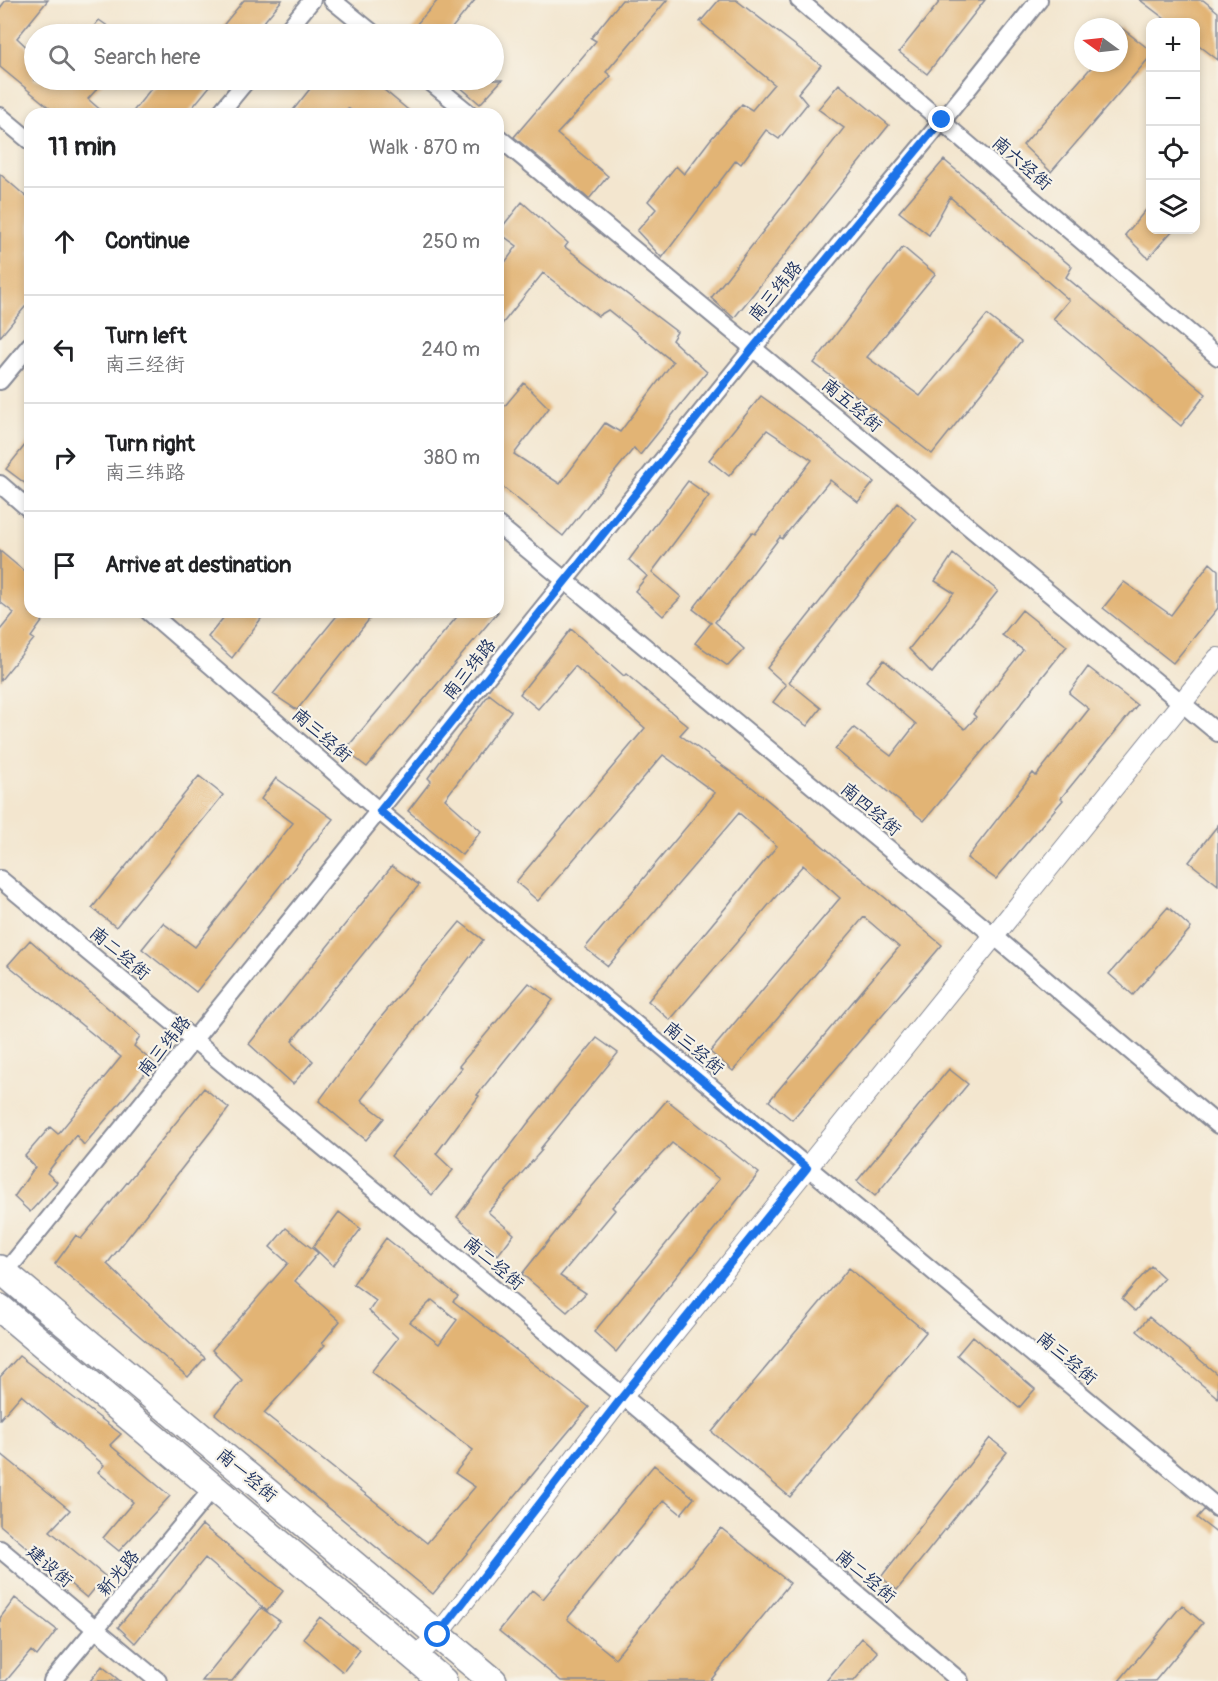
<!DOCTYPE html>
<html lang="en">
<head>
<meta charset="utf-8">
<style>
	:root { --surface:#fff; --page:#f6f6f6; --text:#202124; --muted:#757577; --line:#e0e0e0 }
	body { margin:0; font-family:Pangolin,"LXGW WenKai TC",sans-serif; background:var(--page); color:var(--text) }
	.controls { position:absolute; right:18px; top:18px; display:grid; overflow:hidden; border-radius:12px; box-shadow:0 3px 9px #0003 }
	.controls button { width:54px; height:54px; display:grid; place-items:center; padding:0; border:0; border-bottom:2px solid var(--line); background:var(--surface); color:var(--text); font:30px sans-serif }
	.compass { position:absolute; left:1074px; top:18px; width:54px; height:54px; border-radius:50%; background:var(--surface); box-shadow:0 3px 9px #0003; rotate:285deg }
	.stop { position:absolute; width:18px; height:18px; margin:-14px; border:4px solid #1a73e8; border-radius:50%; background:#fff }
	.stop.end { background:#1a73e8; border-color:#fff; box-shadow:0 2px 6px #0008 }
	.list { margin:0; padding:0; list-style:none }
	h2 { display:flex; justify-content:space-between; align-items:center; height:78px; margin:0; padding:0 24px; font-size:26px }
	h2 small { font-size:20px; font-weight:400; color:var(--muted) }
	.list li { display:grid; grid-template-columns:39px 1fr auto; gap:18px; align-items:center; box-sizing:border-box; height:108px; padding:0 24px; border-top:2px solid var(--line) }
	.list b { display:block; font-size:22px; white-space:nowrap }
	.list p { margin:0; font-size:20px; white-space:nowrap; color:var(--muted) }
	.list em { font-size:20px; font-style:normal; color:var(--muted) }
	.icon { flex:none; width:33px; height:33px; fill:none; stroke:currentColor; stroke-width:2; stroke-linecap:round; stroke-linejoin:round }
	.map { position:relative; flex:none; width:1218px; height:1681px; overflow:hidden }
	.search { position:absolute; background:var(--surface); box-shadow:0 3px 9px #0003; left:24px; top:24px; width:480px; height:66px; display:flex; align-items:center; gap:15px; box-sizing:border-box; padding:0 21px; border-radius:33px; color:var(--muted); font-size:22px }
	.panel { position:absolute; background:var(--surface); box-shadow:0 3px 9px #0003; left:24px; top:108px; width:480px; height:510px; border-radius:18px }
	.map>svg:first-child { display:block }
</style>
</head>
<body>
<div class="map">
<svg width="1218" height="1681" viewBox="0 0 1218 1681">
	<rect width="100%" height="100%" fill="#f7f3e8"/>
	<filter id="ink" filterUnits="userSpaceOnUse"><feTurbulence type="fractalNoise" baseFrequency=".0167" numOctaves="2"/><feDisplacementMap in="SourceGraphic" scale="12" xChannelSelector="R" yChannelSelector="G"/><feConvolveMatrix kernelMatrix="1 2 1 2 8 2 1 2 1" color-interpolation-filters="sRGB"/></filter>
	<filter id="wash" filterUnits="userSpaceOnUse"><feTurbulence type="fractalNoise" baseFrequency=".008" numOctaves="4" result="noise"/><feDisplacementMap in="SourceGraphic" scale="24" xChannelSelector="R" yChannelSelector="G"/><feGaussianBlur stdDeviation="1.35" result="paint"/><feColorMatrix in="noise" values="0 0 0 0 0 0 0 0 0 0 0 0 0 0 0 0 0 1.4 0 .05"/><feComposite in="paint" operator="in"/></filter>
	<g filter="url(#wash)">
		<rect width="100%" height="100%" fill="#f3e6cf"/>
		<g id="blocks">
			<!-- building -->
			<path fill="#e2b474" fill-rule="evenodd" d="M6 0H48L17 38 34 54V80H105L88 99 105 114H57L0 67V8Z
				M244 0H282L254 34H216Z
				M438 0H475L447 34H408Z
				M622 0H667L606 72 611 76 557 134 608 176 589 199 514 137 596 41 591 38Z
				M719 0H736L821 65 798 93 807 104 779 139 766 130 741 164 736 160 662 258 637 231 656 209 648 201 676 166 684 174 710 140 742 104 752 110 774 84 700 22Z
				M941 0H985L927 74 899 52Z
				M1140 0H1203L1218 12V60L1196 43V22H1169Z
				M99 20 119 34H88Z
				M1119 26 1150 50V57L1051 172 1023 145 1095 63H1119Z
				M158 80H215L187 114H131Z
				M317 80H372L413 114H356L348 108 343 114H290Z
				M452 80H502L480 104Z
				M839 84 889 125 734 318 711 298 844 128 818 109Z
				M944 160 1072 267 1066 277 1206 394 1181 426 1053 319 1069 300 950 197 929 235 899 212Z
				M0 174 30 200V301L0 337Z
				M522 202 568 243 565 247 677 332 672 340 707 372 640 455 634 448 563 536 498 483V414L524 383 549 408 514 454 560 484 605 423 620 432 673 362 608 310 598 316 543 273 498 329V272L517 246 498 232Z
				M1150 205V230H1173L1148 258 1125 235Z
				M903 247 935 274 867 357 920 396 987 315 1021 342 932 454 814 363Z
				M761 396 810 431 874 482 858 502 830 480 782 539 780 537 715 622 744 649 728 666 695 643 711 623 693 609 752 532 755 534 812 460 767 430 729 476 709 460Z
				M30 439V487L6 469Z
				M688 481 709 496 652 572 681 597 663 616 635 591 647 576 629 560Z
				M898 503 916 519 789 682 821 708 807 726 773 702 786 685 767 668Z
				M0 551 30 576V612H49L31 637 34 639 0 681V630L14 613 0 602Z
				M953 554 998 591 932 673 909 649 954 593 935 581Z
				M1210 563 1218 570V608L1173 663 1103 608 1124 582 1171 615Z
				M1022 610 1067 646 1000 730 924 821 835 749 854 728 891 756 916 724 866 681 884 660 965 729 976 717 973 714 1023 650 1002 635Z
				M228 612H266L232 658 208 637Z
				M340 612H375L297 710 273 694Z
				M461 612H498L367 767 345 750Z
				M571 629 624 676 626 674 688 726 680 735 753 788 942 945 792 1120 769 1101 899 947 864 917 733 1071 710 1052 840 898 803 865 670 1020 648 1001 777 846 739 813 608 966 585 948 715 793 663 755 538 901 516 882 645 728 575 666 538 709 520 694Z
				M1088 667 1137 705 1061 798 1063 800 996 879 967 858 1033 773 1036 776 1089 709 1069 693Z
				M489 694 511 711 445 799 481 831 462 855 408 811 431 781 428 778Z
				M199 776 223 795 116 927 92 908Z
				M276 778 333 819 196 992 142 949 163 923 195 947 293 823 261 799Z
				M1218 825V885L1189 862Z
				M392 866 419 885 292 1041 313 1061 293 1084 249 1044Z
				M1168 907 1191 928 1133 995 1109 974Z
				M460 922 483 940 361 1100 384 1118 366 1140 319 1101 377 1022Z
				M30 940 140 1036 134 1046 154 1063 84 1145 76 1135 47 1173 57 1182 30 1212 14 1197 35 1167 25 1156 50 1127 58 1134 121 1057 8 965Z
				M529 983 553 1000 477 1095 479 1096 436 1154 453 1170 432 1195 391 1156 462 1068 459 1066Z
				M597 1038 618 1053 540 1149 542 1150 488 1212 514 1234 498 1255 457 1217 528 1123Z
				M949 1069 968 1084 875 1196 857 1181Z
				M204 1088 229 1108 107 1264 205 1358 188 1377 55 1264 76 1235 81 1239Z
				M667 1100 759 1173 616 1352 594 1332 719 1179 672 1143 612 1207 615 1210 560 1276 586 1293 567 1312 522 1274 589 1190Z
				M339 1212 361 1229 333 1266 313 1247Z
				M286 1228 318 1253 295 1281 340 1321 322 1343 325 1345 264 1413 427 1543 475 1487 455 1473 473 1450 371 1372 398 1338 369 1311 376 1301 353 1284 386 1238 458 1296 453 1301 589 1407 433 1594 215 1414 242 1380 212 1350 288 1263 270 1247ZM432 1300 457 1320 439 1344 410 1322Z
				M1151 1266 1164 1278 1135 1311 1122 1299Z
				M849 1268 926 1332 790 1497 712 1432Z
				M1149 1317 1218 1375V1398L1137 1331Z
				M973 1336 1035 1389 1019 1408 957 1355Z
				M19 1356 121 1434 110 1445 170 1496 119 1551 103 1538 133 1502 98 1472 104 1465 21 1395 0 1419V1377Z
				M990 1438 1007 1452 897 1590 881 1577Z
				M0 1453 70 1510 50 1531 105 1576 87 1598 0 1525Z
				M654 1465 694 1498 681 1514 664 1500 567 1619 615 1658 721 1528 790 1583 710 1681H561L499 1631 532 1590 543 1599Z
				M1204 1510 1212 1516 1218 1518V1534L1197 1518Z
				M202 1525 283 1591 267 1611 205 1558 135 1643 118 1627Z
				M15 1598 57 1630 37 1656 31 1651 6 1681H0V1618Z
				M1182 1605 1203 1623 1155 1681H1119Z
				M261 1608 280 1621 232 1681H202Z
				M320 1617 360 1650 343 1672 303 1638Z
				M862 1638 878 1652 854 1681H826Z
				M102 1666 120 1681H90Z"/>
		</g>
	</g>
	<g filter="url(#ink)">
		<use href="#blocks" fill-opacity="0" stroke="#878a96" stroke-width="1.5"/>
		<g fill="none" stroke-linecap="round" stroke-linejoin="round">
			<!-- minor casing -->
			<g stroke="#878a96" stroke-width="20">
				<path id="minor" d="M332 0 374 34
					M799 0 1218 357
					M284 34 312 0
					M428 80 470 114
					M219 114 247 80
					M0 116 30 141
					M498 137 1218 733
					M0 381 30 345
					M0 484 30 510
					M498 525 994 936 1218 1125
					M149 612 379 811 1218 1508
					M0 879 623 1396 960 1681
					M0 1279 753 348 943 120 1039 0
					M0 1549 158 1681
					M52 1681 213 1488"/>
			</g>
			<!-- tertiary casing -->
			<g stroke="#878a96" stroke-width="22">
				<path id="tertiary" d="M421 1652 438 1635 623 1396 1218 658"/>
			</g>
			<!-- trunk casing -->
			<g stroke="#878a96" stroke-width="30">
				<path id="trunk" d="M0 1269 493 1681
					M0 1308 443 1681"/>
			</g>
			<!-- minor -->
			<use href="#minor" stroke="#fff" stroke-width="16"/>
			<!-- tertiary -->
			<use href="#tertiary" stroke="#fff" stroke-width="20"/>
			<!-- trunk -->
			<use href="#trunk" stroke="#fff" stroke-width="27"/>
		</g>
	</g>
	<g fill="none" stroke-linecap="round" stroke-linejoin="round" filter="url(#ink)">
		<!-- route -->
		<path stroke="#1a73e8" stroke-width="8" d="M438 1635 623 1396 807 1168 380 811 753 348 942 120"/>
	</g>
	<g text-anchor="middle" stroke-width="4.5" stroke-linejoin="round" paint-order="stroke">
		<!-- street labels -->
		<g font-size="18" fill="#1b2f5e" stroke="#f7f3e8">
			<text transform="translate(1022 163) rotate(41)" y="6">南六经街</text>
			<text transform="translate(775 291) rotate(-50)" y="6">南三纬路</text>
			<text transform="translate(852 405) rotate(40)" y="6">南五经街</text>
			<text transform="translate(469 669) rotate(-51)" y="6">南三纬路</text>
			<text transform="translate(322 735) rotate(41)" y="6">南三经街</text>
			<text transform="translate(871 809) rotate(40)" y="6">南四经街</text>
			<text transform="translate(120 953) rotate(40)" y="6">南二经街</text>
			<text transform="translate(164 1046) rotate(-51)" y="6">南三纬路</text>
			<text transform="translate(694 1048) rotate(40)" y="6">南三经街</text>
			<text transform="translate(494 1263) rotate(40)" y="6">南二经街</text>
			<text transform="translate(1067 1358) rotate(40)" y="6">南三经街</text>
			<text transform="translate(247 1475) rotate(40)" y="6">南一经街</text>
			<text transform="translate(50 1566) rotate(40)" y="6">建设街</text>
			<text transform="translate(118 1573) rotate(-50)" y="6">新光路</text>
			<text transform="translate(866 1576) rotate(40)" y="6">南二经街</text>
		</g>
	</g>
</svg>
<div class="controls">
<button>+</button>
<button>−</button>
<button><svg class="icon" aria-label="locate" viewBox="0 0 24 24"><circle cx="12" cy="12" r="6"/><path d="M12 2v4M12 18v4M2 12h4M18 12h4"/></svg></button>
<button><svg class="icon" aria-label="layers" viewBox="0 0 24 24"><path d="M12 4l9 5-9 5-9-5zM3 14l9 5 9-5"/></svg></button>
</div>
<svg class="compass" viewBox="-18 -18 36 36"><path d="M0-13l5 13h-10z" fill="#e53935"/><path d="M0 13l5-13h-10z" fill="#757577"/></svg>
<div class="stop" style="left:438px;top:1635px"></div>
<div class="stop end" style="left:942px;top:120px"></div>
<div class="search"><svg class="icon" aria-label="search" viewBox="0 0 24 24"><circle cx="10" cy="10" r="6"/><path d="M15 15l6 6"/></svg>Search here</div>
<section class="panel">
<h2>11 min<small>Walk · 870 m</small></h2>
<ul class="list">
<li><svg class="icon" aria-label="ahead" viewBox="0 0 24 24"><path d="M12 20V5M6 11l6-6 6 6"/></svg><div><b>Continue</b></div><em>250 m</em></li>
<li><svg class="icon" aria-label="left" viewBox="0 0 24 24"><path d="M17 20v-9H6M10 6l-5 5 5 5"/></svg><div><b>Turn left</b><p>南三经街</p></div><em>240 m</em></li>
<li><svg class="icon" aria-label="right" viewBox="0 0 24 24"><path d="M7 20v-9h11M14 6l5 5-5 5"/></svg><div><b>Turn right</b><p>南三纬路</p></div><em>380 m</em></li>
<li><svg class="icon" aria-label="arrive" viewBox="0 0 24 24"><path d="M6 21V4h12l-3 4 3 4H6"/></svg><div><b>Arrive at destination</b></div></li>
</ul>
</section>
</div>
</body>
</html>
